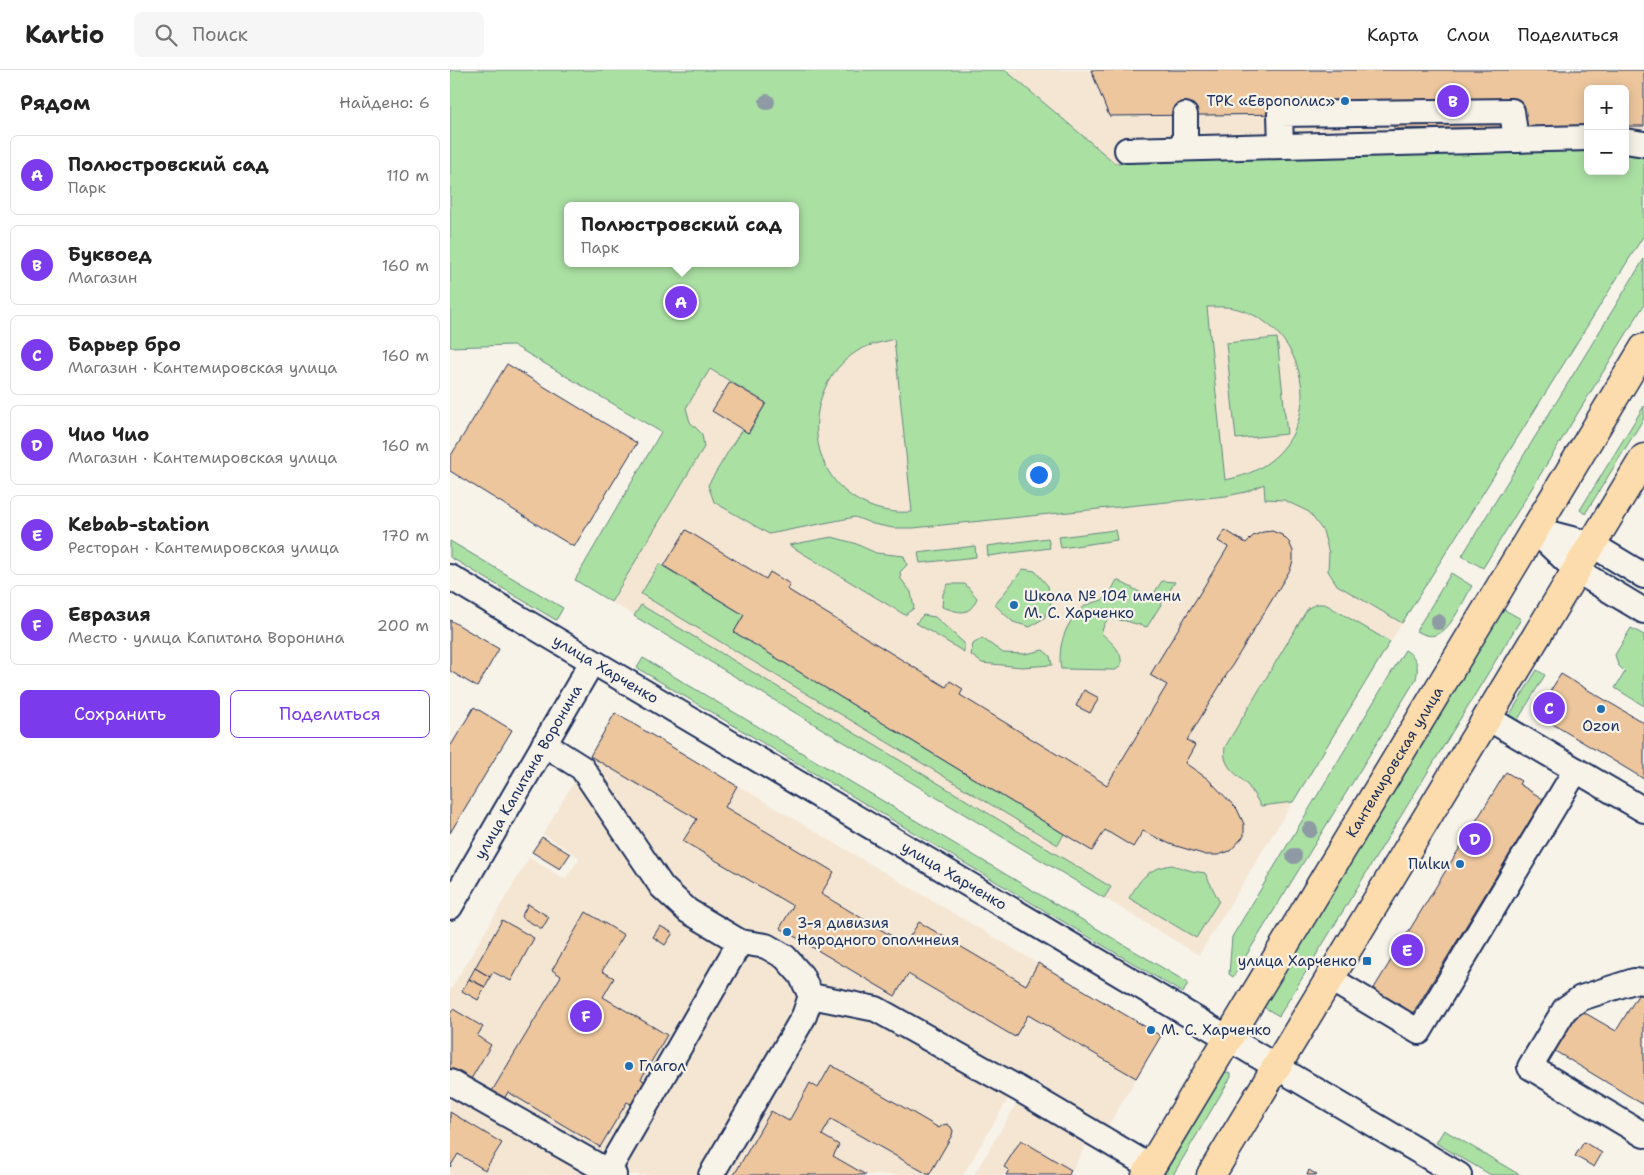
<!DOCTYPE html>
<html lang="ru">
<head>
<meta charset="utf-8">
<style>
	:root { --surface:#fff; --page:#f6f6f6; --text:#222; --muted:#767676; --line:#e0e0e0; --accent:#7c3aed }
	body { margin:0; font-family:"Shantell Sans",sans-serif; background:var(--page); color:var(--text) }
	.controls { position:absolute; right:15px; top:15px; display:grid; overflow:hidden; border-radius:8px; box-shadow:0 2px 12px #0003 }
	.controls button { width:45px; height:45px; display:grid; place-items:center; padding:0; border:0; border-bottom:1px solid var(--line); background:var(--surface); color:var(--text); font:25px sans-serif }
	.you { position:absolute; left:588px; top:404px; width:18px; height:18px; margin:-12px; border:4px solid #fff; border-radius:50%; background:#1a73e8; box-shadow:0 0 0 8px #1a73e833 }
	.badge { display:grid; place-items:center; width:32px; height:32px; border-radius:50%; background:var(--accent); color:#fff; font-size:16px; font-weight:700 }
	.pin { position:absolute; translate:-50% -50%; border:2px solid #fff; box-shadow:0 1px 5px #0006 }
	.popup { position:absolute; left:114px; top:132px; width:235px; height:65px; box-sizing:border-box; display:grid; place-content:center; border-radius:8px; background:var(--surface); filter:drop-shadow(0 1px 4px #0005); font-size:16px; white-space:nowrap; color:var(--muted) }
	.popup b { font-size:19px; color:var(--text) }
	.popup::after { content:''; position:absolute; left:50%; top:100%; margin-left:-10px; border:10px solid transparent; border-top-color:var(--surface) }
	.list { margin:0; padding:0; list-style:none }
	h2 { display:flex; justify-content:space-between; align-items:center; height:65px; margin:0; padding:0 20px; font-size:21px }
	h2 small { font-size:16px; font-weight:400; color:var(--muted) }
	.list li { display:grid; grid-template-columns:32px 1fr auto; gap:15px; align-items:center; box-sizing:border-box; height:80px; margin:0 10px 10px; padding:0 10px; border:1px solid var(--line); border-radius:8px }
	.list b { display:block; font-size:19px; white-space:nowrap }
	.list p { margin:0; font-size:16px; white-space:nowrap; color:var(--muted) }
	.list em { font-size:16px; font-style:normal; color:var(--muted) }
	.actions { display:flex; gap:10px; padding:15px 20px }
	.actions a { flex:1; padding:11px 0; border:1px solid var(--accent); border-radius:8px; text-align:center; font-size:18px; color:var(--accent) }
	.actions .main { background:var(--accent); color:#fff }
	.icon { flex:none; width:28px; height:28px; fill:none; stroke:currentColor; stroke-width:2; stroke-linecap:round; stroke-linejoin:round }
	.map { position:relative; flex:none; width:1194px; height:1105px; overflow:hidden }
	header { display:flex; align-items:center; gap:30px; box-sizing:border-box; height:70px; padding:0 25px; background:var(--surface); border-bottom:1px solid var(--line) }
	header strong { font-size:24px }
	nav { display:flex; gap:28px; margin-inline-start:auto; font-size:18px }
	.search { width:350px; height:45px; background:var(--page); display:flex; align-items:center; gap:12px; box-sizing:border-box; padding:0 18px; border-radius:8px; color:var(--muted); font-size:19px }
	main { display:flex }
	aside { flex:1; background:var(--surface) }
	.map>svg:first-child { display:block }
</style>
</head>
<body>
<header>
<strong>Kartio</strong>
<div class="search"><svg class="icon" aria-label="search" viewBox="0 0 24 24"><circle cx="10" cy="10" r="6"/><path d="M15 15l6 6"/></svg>Поиск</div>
<nav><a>Карта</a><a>Слои</a><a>Поделиться</a></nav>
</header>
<main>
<aside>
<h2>Рядом<small>Найдено: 6</small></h2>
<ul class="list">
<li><span class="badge">A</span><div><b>Полюстровский сад</b><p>Парк</p></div><em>110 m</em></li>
<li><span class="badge">B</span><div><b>Буквоед</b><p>Магазин</p></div><em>160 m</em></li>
<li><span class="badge">C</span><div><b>Барьер бро</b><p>Магазин · Кантемировская улица</p></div><em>160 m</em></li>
<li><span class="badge">D</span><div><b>Чио Чио</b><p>Магазин · Кантемировская улица</p></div><em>160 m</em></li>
<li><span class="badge">E</span><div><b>Kebab-station</b><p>Ресторан · Кантемировская улица</p></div><em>170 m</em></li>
<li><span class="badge">F</span><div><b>Евразия</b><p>Место · улица Капитана Воронина</p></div><em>200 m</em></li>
</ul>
<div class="actions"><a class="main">Сохранить</a><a>Поделиться</a></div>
</aside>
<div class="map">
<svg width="1194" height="1105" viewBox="0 0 1194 1105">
	<rect width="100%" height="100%" fill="#f7f3e8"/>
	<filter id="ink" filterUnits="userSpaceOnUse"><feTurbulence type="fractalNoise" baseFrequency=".02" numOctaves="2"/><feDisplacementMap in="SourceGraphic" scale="10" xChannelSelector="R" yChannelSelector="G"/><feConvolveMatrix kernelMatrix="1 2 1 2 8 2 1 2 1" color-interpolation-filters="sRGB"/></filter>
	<g filter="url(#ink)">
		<!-- built -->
		<path fill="#f4e6d2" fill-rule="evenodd" d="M555 0H1194V88L1184 82 1175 81V19H1138V81L665 93Z
			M862 189 974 517 749 885 125 510 211 362 63 275Z
			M165 643 711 966 654 1063 568 1012 513 1105H0V921L79 788 115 809 130 788 93 764ZM210 856 222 863 215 875 203 867Z
			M567 1033 636 1075 619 1105H524Z"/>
		<!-- green -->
		<path fill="#abe0a3" stroke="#638880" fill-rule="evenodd" d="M0 0H555L665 93 1138 81V101H1175V81L1184 82 1194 88V165L952 553 887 515 878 501 879 483 873 461 859 442 834 430 815 429 814 414 796 422 776 426 463 458H443L423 454 405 447 319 464 264 432 258 415 292 359 299 363 316 333 260 299 236 338 240 352 252 364 254 377 161 532 125 510 211 362 63 275 0 277ZM117 136H345V193H117ZM757 237C768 237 780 236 791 240 855 260 875 349 820 391 806 402 791 407 775 410ZM444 269 462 442C445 443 429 441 413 433 351 403 352 312 411 279 421 274 433 272 444 269Z
			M1194 189V235L1033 498 1012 486Z
			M827 268 837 364 786 369 776 273Z
			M1194 336V348L1135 444 1130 440Z
			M665 460 667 470 611 478 609 467Z
			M382 467 404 473 426 483 454 486 457 495 450 502 451 509 461 522 464 538 455 545 339 475Z
			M598 468 600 478 538 486 537 476Z
			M0 471 113 538 106 550 0 487Z
			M525 476 526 487 470 493 468 483Z
			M209 494 294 545 284 562 614 764 608 775 191 524Z
			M573 499 585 501 598 516 601 533 594 548 580 557 563 552 545 535Z
			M1001 503 1022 516C1015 528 1001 559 988 564 980 568 973 564 966 561Z
			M667 510 701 528 712 511 725 512 697 557 676 551 659 549 655 553 651 563C661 572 673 581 671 595L666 600 611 599C607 576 616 550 635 536 641 532 651 532 657 527 661 522 664 515 667 510Z
			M498 514H515L527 528C519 548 509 542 492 537L493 524Z
			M867 534H875L940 572 843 732 811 736C807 730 803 722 798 716 786 702 772 698 775 677L858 538Z
			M191 535 661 817 654 828 184 546Z
			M1053 539 1071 549 829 946 812 936Z
			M473 545 485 547 514 573V582L466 553Z
			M1181 558 1194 565V636L1165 618 1175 602 1168 595 1165 585Z
			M532 568 553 583 575 584 593 580 600 586 602 595 572 597 532 593 521 585 523 574Z
			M955 580C967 587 969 596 966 609L783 907 779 904 782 867Z
			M193 588 738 913 733 923 187 598Z
			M1087 600 1095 605 1067 651 1059 646Z
			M722 795 742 801 755 803 769 831 746 868 679 828C692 807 697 799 722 795Z
			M778 1002 781 1003V1007L723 1105H714L774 1003Z
			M994 1060 1070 1105H1041L986 1073Z"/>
		<!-- building -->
		<path fill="#edc69d" stroke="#1b2f5e" d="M641 0H1194V56H1175V19H1138V56L944 59V43L659 46Z
			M57 294 187 373 124 477 0 401V387Z
			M280 312 316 333 298 363 262 341Z
			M236 460 316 509 320 502 340 514 337 519 496 617 500 611 513 619 510 625 657 715 717 615 700 605 778 477 768 471 775 460 796 473 803 466 813 462 822 461 832 465 839 472 843 481V491L840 500 737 670 745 675 735 693 758 709 787 739 794 754V766L780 781 768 785H756L720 774 693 761 683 777 655 760 642 781 284 562 294 545 214 496Z
			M0 550 49 579 27 617 0 601Z
			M1111 604 1194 653V709L1086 644Z
			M634 620 649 628 640 643 626 636Z
			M24 637 62 660 0 763V677Z
			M165 643 287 716 275 737 384 802 371 824 378 828 455 874 469 852 576 915 588 893 711 966 686 1008 578 945 565 967 458 904 445 926 330 858 343 836 233 771 247 749 140 686Z
			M1056 702 1071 711 1069 714 1093 729 961 947 921 923Z
			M92 767 120 784 110 799 82 782Z
			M78 834 99 847 92 859 71 847Z
			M136 842 174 865 152 901 164 908 153 927 217 965 191 1009 196 1012 183 1035 177 1032 150 1077 58 1022 51 1034 39 1026 111 906 102 900Z
			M52 850 84 868 61 911 43 902 40 907 25 898Z
			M210 856 223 863 215 875 203 867Z
			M25 898 40 907 35 917 19 909Z
			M19 909 35 917 28 930 12 921Z
			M1193 917 1194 918V1035L1105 981 1130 940 1166 961Z
			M3 939 33 957 27 966 41 975 18 1014 0 1003V944Z
			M381 995 489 1058 493 1055 497 1054 501 1057 503 1061 502 1065 479 1105 381 1049 372 1065 389 1075 383 1086 416 1105H284L321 1041 339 1051 360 1013 368 1018Z
			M0 1042 52 1073 35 1100 8 1084 0 1097Z
			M571 1070 621 1100 619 1105H556L559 1100 554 1097Z
			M1134 1072 1152 1083 1144 1097 1125 1086Z
			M859 1100 864 1103 867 1105H857Z"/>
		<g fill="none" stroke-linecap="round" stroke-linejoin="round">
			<!-- minor casing -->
			<g stroke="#1b2f5e" stroke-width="28">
				<g id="minor">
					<path d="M735 45V78"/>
					<path d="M1175 71 1194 74"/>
					<path d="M831 76 830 44 1062 41 1066 70"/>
					<path d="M677 80 1138 68"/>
					<path d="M1084 460 1126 500 1194 541"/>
					<path d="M1087 460 1141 474 1194 506"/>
					<path id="s1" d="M0 507 1009 1105"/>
					<path d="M1036 647 1126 700"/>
					<path d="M94 674 132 698 212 817 238 841 290 872 316 876 335 887 351 905 361 926 354 946 342 967 261 1105"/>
					<path id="s2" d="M0 837 142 592"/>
					<path d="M879 908 969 962 1126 700 1194 740"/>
					<path d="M1194 912 1184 911 1131 928 1115 939 1080 997 1194 1065"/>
					<path d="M361 926 426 939 569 1019 701 1097"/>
					<path d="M0 1012 164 1105"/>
					<path d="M158 1101 290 872"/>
				</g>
			</g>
			<!-- major casing -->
			<g stroke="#1b2f5e" stroke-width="31">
				<g id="major">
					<path id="s3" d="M696 1105 1194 278"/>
					<path d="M761 1105 1194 388"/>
				</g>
			</g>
			<!-- minor -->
			<use href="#minor" stroke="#f7f3e8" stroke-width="24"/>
			<!-- major -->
			<use href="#major" stroke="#fcdcac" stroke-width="28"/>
		</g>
		<!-- trees -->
		<g fill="#8e9aa4">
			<circle cx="317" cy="32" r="8"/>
			<circle cx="988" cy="552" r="8"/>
			<circle cx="860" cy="760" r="8"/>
			<circle cx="844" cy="786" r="8"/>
		</g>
	</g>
	<!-- markers -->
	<g fill="#1f6fb2" stroke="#f7f3e8" stroke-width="2">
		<circle cx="895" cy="31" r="5"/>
		<circle cx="564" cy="535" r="5"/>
		<circle cx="1151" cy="639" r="5"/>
		<circle cx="1010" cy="794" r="5"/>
		<circle cx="337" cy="862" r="5"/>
		<rect x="912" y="886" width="10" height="10" rx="2.5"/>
		<circle cx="701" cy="960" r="5"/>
		<circle cx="179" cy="996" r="5"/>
	</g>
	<g text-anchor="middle" stroke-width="4.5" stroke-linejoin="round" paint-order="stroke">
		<!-- poi labels -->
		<g font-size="15" fill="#1b2f5e" stroke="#f7f3e8" text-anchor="start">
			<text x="885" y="36" text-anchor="end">ТРК «Европолис»</text>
			<text x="574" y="531">Школа № 104 имени<tspan x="574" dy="17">М. С. Харченко</tspan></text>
			<text x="1151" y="661" text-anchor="middle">Ozon</text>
			<text x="1000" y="799" text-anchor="end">Пиlки</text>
			<text x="347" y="858">3-я дивизия<tspan x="347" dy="17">Народного ополчнеия</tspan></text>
			<text x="907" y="896" text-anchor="end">улица Харченко</text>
			<text x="711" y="965">М. С. Харченко</text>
			<text x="189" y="1001">Глагол</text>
		</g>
		<!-- street labels -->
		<g font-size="15" fill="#1b2f5e" stroke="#f7f3e8">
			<text dy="5" stroke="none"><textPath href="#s1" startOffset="181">улица Харченко</textPath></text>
			<text dy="5" stroke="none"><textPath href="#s3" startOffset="482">Кантемировская улица</textPath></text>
			<text dy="5" stroke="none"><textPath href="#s2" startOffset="156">улица Капитана Воронина</textPath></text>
			<text dy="5" stroke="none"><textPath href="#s1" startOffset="586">улица Харченко</textPath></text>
		</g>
	</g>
</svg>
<div class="controls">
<button>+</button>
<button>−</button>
</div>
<div class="you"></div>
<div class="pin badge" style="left:231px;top:232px">A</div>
<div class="popup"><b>Полюстровский сад</b>Парк</div>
<div class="pin badge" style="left:1003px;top:31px">B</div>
<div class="pin badge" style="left:1099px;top:638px">C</div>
<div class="pin badge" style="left:1025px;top:769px">D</div>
<div class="pin badge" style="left:957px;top:880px">E</div>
<div class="pin badge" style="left:136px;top:946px">F</div>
</div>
</main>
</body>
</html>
